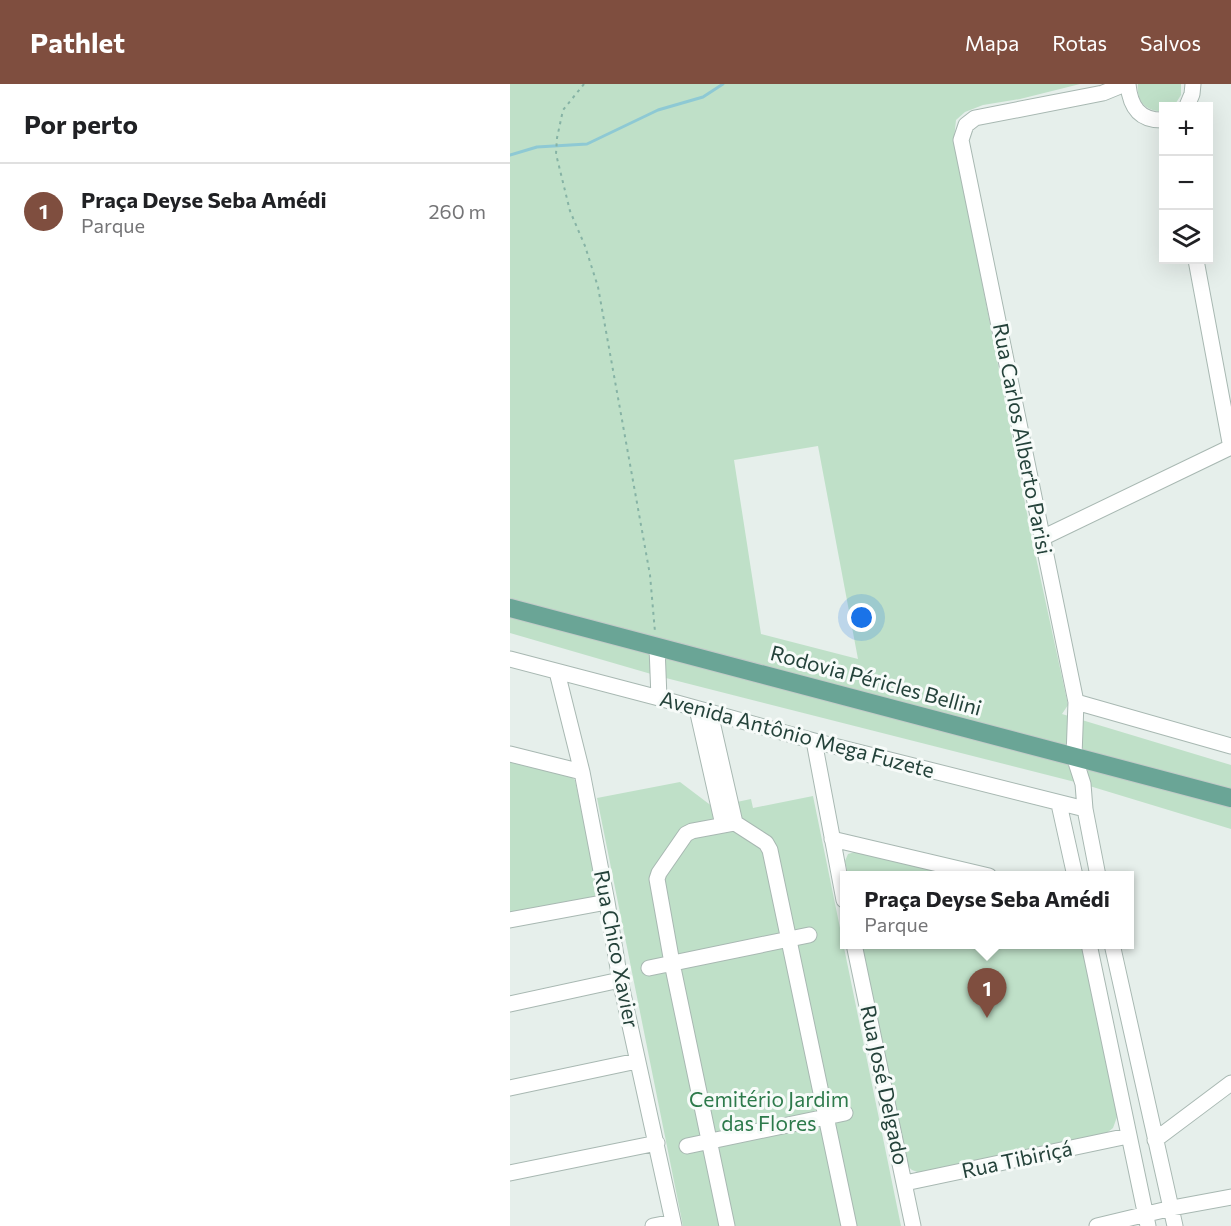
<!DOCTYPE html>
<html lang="pt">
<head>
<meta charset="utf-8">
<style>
	:root { --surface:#fff; --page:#f2f2f2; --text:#202124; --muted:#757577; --line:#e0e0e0; --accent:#7f4e3f }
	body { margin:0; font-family:Commissioner,sans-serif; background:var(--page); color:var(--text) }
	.controls { position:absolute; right:18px; top:18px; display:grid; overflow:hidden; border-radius:0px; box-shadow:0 6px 24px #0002 }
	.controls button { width:54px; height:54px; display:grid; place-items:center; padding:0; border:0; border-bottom:2px solid var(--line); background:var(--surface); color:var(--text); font:30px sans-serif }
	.you { position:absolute; left:352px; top:534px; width:21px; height:21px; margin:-15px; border:4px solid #fff; border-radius:50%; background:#1a73e8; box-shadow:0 0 0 9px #1a73e833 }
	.badge { display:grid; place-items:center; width:39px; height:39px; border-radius:50%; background:var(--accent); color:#fff; font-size:20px; font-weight:700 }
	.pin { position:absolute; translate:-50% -50px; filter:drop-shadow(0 2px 3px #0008) }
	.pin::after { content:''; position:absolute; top:32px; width:21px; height:18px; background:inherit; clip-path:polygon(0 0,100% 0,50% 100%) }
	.popup { position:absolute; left:330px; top:787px; width:294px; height:78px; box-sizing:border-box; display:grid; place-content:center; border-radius:0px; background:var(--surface); filter:drop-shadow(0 2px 4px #0005); font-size:20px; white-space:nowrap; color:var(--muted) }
	.popup b { font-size:22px; color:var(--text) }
	.popup::after { content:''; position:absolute; left:50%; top:100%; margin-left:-12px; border:12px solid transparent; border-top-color:var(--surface) }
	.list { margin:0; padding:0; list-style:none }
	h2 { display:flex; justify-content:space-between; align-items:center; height:78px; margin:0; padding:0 24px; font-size:26px }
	h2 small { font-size:20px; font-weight:400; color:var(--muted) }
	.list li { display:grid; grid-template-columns:39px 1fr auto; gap:18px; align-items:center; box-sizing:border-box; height:96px; padding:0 24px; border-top:2px solid var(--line) }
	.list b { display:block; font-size:22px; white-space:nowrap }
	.list p { margin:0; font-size:20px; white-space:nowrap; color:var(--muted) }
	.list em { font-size:20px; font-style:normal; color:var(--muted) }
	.icon { flex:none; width:33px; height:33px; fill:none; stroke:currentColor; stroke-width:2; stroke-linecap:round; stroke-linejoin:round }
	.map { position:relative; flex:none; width:721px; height:1142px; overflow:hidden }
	header { display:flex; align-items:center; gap:36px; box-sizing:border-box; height:84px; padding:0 30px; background:var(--accent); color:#fff }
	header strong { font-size:28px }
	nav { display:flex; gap:33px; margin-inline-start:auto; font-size:21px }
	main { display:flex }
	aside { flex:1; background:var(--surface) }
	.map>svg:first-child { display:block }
</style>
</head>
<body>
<header>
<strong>Pathlet</strong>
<nav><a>Mapa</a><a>Rotas</a><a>Salvos</a></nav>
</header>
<main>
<aside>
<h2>Por perto<small></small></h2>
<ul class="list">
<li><span class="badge">1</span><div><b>Praça Deyse Seba Amédi</b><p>Parque</p></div><em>260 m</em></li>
</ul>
</aside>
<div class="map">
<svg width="721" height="1142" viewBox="0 0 721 1142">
	<rect width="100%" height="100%" fill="#e6efeb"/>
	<!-- green -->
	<path fill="#bfe0c8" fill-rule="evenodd" d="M0 0H570L510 15 473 21 455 28 446 36 444 55 522 455 558 621 552 630 721 681V745L573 700 148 592 0 549ZM308 362 348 575 251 550 224 376Z
		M628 0H671V11L664 22H654L653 27C636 28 626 17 628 0Z
		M0 677 60 692 65 696 87 801V810L82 815 0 829Z
		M170 698 203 723 241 715 243 724 303 712 391 1142H173L87 714Z
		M351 766 452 791H338L335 777 338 770Z
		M352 861H574L607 1033 603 1044 594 1051 410 1089 402 1086 396 1081Z"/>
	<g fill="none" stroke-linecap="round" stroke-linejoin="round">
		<!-- stream -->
		<path stroke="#8ec9d4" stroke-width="3" d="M0 71 27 63 77 60 148 26 193 13 213 0"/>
		<!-- minor casing -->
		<g stroke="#a8b8b2" stroke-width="17">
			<path id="minor" d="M618 0C620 22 629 37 654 36
				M677 22 682 10 683 0
				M686 176 721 364
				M532 454 721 363
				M147 563 149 614
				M0 575 149 614 304 657 575 725
				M47 588 72 688 97 818 110 896 164 1142
				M566 618 721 662
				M187 625 213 741
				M200 629 225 739
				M304 657 334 816
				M0 670 72 688
				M549 720 565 792
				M322 755 479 792
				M588 792 575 725 573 700 564 672 566 618 451 56 456 41 465 34 593 9 615 0
				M0 836 97 818
				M344 860 403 1142
				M579 860 638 1142
				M602 860 665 1142
				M139 884 299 851
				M0 920 110 896
				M0 1004 127 977
				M645 1056 721 999
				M177 1062 335 1029
				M0 1089 147 1059
				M395 1099 618 1052
				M143 1142 163 1138
				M217 1142 162 879 147 795 149 789 176 750 182 747 225 739 256 759 260 766 339 1142
				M587 1142 662 1124 721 1113"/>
		</g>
		<!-- major casing -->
		<g stroke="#c2cac8" stroke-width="20">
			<path id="major" d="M0 524 721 714"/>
		</g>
		<!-- path -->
		<path stroke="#86b3a5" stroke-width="2" stroke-dasharray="3 4.5" stroke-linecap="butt" d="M74 0 53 26 47 54 46 70 60 127 75 162 88 203 140 491 145 548"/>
		<!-- minor -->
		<use href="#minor" stroke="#fff" stroke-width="15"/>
		<!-- major -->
		<use href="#major" stroke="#6aa596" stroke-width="18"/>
	</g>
	<g text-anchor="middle" stroke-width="6" stroke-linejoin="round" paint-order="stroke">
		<!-- street labels -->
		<g font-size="21" fill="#24423a" stroke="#f7fbf9">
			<text transform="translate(512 355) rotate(79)" y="7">Rua Carlos Alberto Parisi</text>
			<text transform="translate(366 597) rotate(15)" y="7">Rodovia Péricles Bellini</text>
			<text transform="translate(287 651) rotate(15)" y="7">Avenida Antônio Mega Fuzete</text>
			<text transform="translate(106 865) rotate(79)" y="7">Rua Chico Xavier</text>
			<text transform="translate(374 1001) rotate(78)" y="7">Rua José Delgado</text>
			<text transform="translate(507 1076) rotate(-12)" y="7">Rua Tibiriçá</text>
		</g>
		<!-- park labels -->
		<g font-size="21" fill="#2d7a4b" stroke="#f7fbf9">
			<text x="259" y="1023">Cemitério Jardim<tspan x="259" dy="24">das Flores</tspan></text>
		</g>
	</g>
</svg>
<div class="controls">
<button>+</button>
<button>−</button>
<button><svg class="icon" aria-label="layers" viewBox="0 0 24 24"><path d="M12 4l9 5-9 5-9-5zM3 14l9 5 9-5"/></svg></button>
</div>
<div class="you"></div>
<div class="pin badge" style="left:477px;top:934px">1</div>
<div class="popup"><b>Praça Deyse Seba Amédi</b>Parque</div>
</div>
</main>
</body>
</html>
